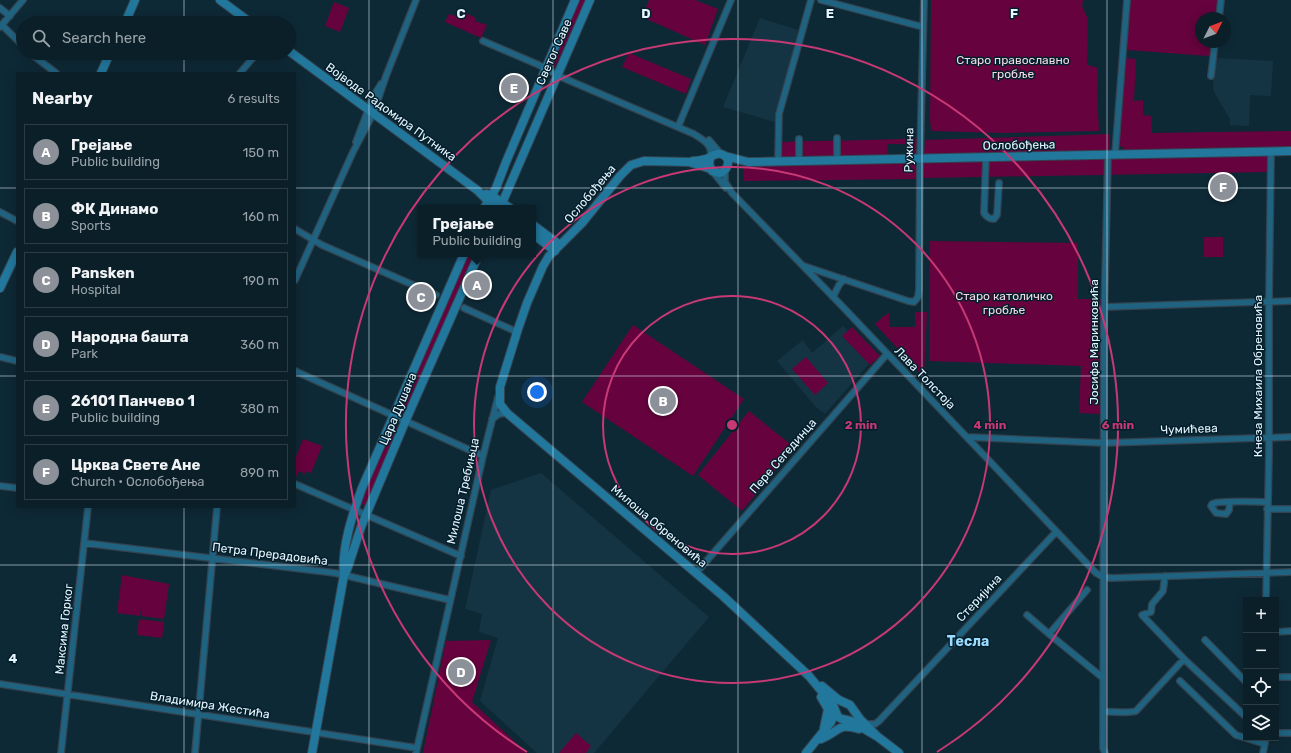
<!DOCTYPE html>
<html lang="en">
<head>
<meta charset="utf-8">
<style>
	:root { --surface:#0a1f28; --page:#182c34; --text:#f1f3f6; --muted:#99a2a8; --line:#2a3d45; --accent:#8c9099 }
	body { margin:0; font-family:Rubik,sans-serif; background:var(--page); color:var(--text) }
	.controls { position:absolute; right:12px; bottom:12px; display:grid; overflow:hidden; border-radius:0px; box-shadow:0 2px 10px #0003 }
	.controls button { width:36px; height:36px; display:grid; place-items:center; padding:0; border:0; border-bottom:1px solid var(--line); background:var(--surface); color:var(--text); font:20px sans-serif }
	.compass { position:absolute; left:1195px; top:12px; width:36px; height:36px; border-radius:50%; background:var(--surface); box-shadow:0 2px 10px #0003; rotate:48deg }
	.you { position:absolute; left:537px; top:392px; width:14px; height:14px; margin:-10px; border:3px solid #fff; border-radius:50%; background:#1a73e8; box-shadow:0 0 0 6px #1a73e833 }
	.badge { display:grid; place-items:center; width:26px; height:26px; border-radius:50%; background:var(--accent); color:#fff; font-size:13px; font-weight:700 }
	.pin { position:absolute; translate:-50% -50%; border:2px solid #fff; box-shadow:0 1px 4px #0006 }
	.popup { position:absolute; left:418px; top:205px; width:118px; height:52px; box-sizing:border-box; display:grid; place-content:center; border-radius:0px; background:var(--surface); filter:drop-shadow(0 1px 3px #0005); font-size:13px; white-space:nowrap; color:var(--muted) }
	.popup b { font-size:15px; color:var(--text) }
	.popup::after { content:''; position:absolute; left:50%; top:100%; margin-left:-8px; border:8px solid transparent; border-top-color:var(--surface) }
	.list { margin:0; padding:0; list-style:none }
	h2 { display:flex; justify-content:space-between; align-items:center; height:52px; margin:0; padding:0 16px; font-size:17px }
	h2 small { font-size:13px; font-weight:400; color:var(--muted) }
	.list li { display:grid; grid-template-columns:26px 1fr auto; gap:12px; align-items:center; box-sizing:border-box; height:56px; margin:0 8px 8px; padding:0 8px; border:1px solid var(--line); border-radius:0px }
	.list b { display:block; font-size:15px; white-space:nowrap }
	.list p { margin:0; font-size:13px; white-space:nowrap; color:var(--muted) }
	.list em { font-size:13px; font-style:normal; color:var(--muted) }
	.icon { flex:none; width:22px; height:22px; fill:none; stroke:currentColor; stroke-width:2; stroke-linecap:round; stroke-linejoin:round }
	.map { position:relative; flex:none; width:1291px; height:753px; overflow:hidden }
	.search { position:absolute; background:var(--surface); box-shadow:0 2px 10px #0003; left:16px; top:16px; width:280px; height:44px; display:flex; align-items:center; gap:10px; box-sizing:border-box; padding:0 14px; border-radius:22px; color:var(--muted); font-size:15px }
	.panel { position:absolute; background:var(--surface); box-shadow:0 2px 10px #0003; left:16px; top:72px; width:280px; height:436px; border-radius:0px }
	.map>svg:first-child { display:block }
</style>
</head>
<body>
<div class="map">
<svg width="1291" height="753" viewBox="0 0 1291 753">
	<rect width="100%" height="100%" fill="#0e2936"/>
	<!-- built -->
	<path fill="#153443" d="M760 18 798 30 775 122 723 107Z
		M1214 58 1273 61 1271 96 1250 95 1249 126 1230 125V119L1213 90Z
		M843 326 874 358 825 414 816 407 777 361 803 340 812 353Z
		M541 473 709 617 594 753H537L480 701 498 638 479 632 482 614 465 609 491 490Z"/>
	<!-- green -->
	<path fill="#66033e" d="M577 0H585L555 67 552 65Z
		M649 0H695L718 9 705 45 642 17Z
		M931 0H1083L1082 6 1088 19 1087 64C1089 67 1095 65 1098 69L1097 93 1099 131 1001 133 932 131 931 129 930 121Z
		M1130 0H1218L1215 18H1201V42H1212L1211 54 1208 56 1128 50 1127 47Z
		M334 2 349 8 340 32 325 26Z
		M466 13 476 18 475 21 487 25 481 38 445 22 449 14 464 18Z
		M629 53 691 79 686 94 622 67Z
		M1126 58 1136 59 1134 101 1143 100V115L1151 116 1152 133 1291 131V148L1127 151 1118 144Z
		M1110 134V151L924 155 925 140Z
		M918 138V156H906L905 144H888L887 156 781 158 780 142C826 140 872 141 918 138Z
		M1268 154 1267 172 923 178V161Z
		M917 161V179L744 181 743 165 753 163Z
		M1204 237H1223V257H1204Z
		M930 241 1078 243V299H1101L1099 414 1079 413 1081 366 929 361Z
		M466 254H475L405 414 400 412 411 382Z
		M915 312H927L924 377 875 324 884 316 889 313 890 327H915Z
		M633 325 744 399 693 476 582 402Z
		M852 327 880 356 870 365 842 336Z
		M806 357 828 383 815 395 792 369Z
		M749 411 794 447 742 511 698 475Z
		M392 426 397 427 381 470 365 505 361 504 373 468Z
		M303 439 322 446 311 473 307 471 305 474 299 471 296 477H295V459Z
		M122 575 169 584 164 619 141 616 142 601 140 616 117 613Z
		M139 619 164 622 162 638 137 635Z
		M491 640 472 702 527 753H423L446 641Z
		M576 733 591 746 586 753H559Z"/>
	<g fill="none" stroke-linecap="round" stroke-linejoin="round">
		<!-- street casing -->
		<g stroke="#33434f" stroke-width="8">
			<path id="street" d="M821 0 923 27
				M0 8 10 16
				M1219 18 1221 0
				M2 25 23 46
				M0 27 23 0
				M483 41 539 65 561 77 694 134C703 140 712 144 711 156
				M30 53 56 73
				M240 73 257 53
				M1211 76 1215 42
				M678 127 731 0
				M837 138V160
				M709 140 721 154
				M356 142 373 97 381 84
				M1115 155 1127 0
				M986 157 984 213C987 217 989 219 994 219L997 215 999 183
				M778 161 779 114 811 0
				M799 161V139
				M725 171V182L732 193 841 305 1096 573 1103 577 1112 578 1291 572
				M713 172 726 188
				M0 212 17 221
				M295 229 322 245 436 295
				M804 266 908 301 914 302 918 297 919 289 920 159 924 0
				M295 280 353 152 373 114 386 76 416 0
				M833 297 839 285 844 279
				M1104 307 1291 301
				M464 308 517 332
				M0 357 17 361
				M295 371 483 456
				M492 419 499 414 507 413
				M967 437 1104 443 1291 437
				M295 484 461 556
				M0 486 17 488
				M1230 502 1229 510 1226 514 1216 513 1211 506 1212 504C1220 500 1256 502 1268 502
				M1267 509H1291
				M84 543 335 573 450 600
				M696 573 887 354
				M1165 576 1163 591 1152 604 1151 612 1142 615 1184 659 1246 717
				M1087 590 1049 634 1103 678
				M1266 600 1269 453V301L1271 152
				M1027 615 1049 634
				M1276 632 1291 631
				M1205 640 1246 682
				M1276 677H1291
				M1180 681 1236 735 1265 744
				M0 684 417 748
				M1103 712C1113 711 1127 714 1136 711L1184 659
				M865 724H875L879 721 1056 532
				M1276 733H1291
				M61 753 88 507
				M195 753 217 507
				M416 753 483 456 498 397
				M1105 753 1103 748 1104 323 1108 155
				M1263 753 1266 738"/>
		</g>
		<!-- secondary casing -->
		<g stroke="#33434f" stroke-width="10">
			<path id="secondary" d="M220 0 251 23
				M125 23 135 0
				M289 51 477 190 488 201 498 208
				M101 73 110 53
				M725 156 748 162 1291 151
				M693 161C698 161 702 160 706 159 712 157 715 152 721 154 732 157 729 170 720 173L712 171 709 164 710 158
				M711 169 689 162 644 161 631 165 620 176 582 223 549 256 543 266 527 303 518 329 500 387V404L507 413 723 596 809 676 833 705 838 717 842 719 851 721 878 737
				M486 194 491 195 510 208
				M484 208 496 188 506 162 575 0
				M500 208 590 0
				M533 225 560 245
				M533 234 555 251
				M0 288 17 252
				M345 574 348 567 361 527 405 422 479 254
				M822 686 839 700 850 705 860 719 878 737 899 753
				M821 697 828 709 824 728
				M821 739C839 732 838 722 859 729
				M312 753 344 575C341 548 353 513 362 488L464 254
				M806 753 831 722 835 711"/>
		</g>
		<!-- street -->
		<use href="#street" stroke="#206381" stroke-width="5.5"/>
		<!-- secondary -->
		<use href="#secondary" stroke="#22779d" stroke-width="8"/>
	</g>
	<!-- grid -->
	<path fill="none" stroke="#e6f6ff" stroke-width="1" stroke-opacity="0.55" d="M184 0V23M369 0V753M553 0V753M738 0V753M922 0V753M1107 0V753M184 53V73M0 188H17M295 188H1291M0 376H17M295 376H1291M184 507V753M0 565H1291"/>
	<!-- distance rings -->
	<g fill="none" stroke="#c73974" stroke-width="2">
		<circle cx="732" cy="425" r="129"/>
		<circle cx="732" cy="425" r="258"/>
		<path d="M527 752A386 386 0 1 1 937 752"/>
	</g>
	<g text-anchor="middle" stroke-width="3" stroke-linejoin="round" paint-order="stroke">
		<!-- street labels -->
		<g font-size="12" fill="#e6f6ff" stroke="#041f2c">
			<text transform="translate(554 52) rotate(-66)" y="4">Светог Саве</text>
			<text transform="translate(391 112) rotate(36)" y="4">Војводе Радомира Путника</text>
			<text transform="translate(1019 145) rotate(-1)" y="4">Ослобођења</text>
			<text transform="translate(909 150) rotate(-89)" y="4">Ружина</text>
			<text transform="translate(590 194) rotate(-50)" y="4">Ослобођења</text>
			<text transform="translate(1094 342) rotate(-90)" y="4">Јосифа Маринковића</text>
			<text transform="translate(1258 376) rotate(-90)" y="4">Кнеза Михаила Обреновића</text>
			<text transform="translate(925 378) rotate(46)" y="4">Лава Толстоја</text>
			<text transform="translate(398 409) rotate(-67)" y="4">Цара Душана</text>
			<text transform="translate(1189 429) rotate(-2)" y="4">Чумићева</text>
			<text transform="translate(783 456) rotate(-49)" y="4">Пере Сегединца</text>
			<text transform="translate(463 491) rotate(-77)" y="4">Милоша Требињца</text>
			<text transform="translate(659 526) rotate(40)" y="4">Милоша Обреновића</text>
			<text transform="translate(270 554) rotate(7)" y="4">Петра Прерадовића</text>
			<text transform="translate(979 598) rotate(-47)" y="4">Стеријина</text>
			<text transform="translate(64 629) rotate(-84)" y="4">Максима Горког</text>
			<text transform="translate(210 705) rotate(9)" y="4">Владимира Жестића</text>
		</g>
		<!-- park labels -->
		<g font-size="12" fill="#f4d8e3" stroke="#041f2c">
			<text x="1013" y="64">Старо православно<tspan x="1013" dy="14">гробље</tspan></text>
			<text x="1004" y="300">Старо католичко<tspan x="1004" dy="14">гробље</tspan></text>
		</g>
		<!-- quarter labels -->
		<g font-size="14" font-weight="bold" fill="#9adbfe" stroke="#041f2c">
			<text x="968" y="646">Тесла</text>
		</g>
	</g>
	<g font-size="13" text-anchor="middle" font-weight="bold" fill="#e6f6ff" stroke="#041f2c" stroke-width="3" stroke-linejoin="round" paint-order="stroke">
		<text x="461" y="18">C</text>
		<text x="646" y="18">D</text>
		<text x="830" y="18">E</text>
		<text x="1014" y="18">F</text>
		<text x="13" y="663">4</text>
	</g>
	<circle cx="732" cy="425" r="6" fill="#c73974" stroke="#041f2c" stroke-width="2"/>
	<g font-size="12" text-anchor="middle" font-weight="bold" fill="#c73974" stroke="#041f2c" stroke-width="3" stroke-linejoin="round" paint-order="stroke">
		<text x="861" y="429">2 min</text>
		<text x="990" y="429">4 min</text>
		<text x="1118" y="429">6 min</text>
	</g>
</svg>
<div class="controls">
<button>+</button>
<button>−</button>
<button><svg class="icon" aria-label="locate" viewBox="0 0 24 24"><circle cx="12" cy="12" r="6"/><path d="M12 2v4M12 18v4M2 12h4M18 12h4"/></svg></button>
<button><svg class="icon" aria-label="layers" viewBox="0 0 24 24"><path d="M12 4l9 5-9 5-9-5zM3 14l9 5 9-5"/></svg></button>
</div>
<svg class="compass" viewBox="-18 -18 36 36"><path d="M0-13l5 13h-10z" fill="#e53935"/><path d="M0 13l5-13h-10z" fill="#99a2a8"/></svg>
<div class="you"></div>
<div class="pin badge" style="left:477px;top:285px">A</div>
<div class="popup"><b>Грејање</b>Public building</div>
<div class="pin badge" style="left:663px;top:401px">B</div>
<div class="pin badge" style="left:421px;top:297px">C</div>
<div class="pin badge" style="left:461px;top:672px">D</div>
<div class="pin badge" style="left:514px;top:88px">E</div>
<div class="pin badge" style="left:1223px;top:187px">F</div>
<div class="search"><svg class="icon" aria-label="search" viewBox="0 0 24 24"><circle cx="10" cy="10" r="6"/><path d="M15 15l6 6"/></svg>Search here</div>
<section class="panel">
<h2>Nearby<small>6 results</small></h2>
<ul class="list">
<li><span class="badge">A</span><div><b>Грејање</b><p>Public building</p></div><em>150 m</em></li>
<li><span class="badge">B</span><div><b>ФК Динамо</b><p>Sports</p></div><em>160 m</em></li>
<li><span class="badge">C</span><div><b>Pansken</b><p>Hospital</p></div><em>190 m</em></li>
<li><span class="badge">D</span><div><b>Народна башта</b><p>Park</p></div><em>360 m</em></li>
<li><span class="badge">E</span><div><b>26101 Панчево 1</b><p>Public building</p></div><em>380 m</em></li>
<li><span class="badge">F</span><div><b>Црква Свете Ане</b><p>Church · Ослобођења</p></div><em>890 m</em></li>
</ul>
</section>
</div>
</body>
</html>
